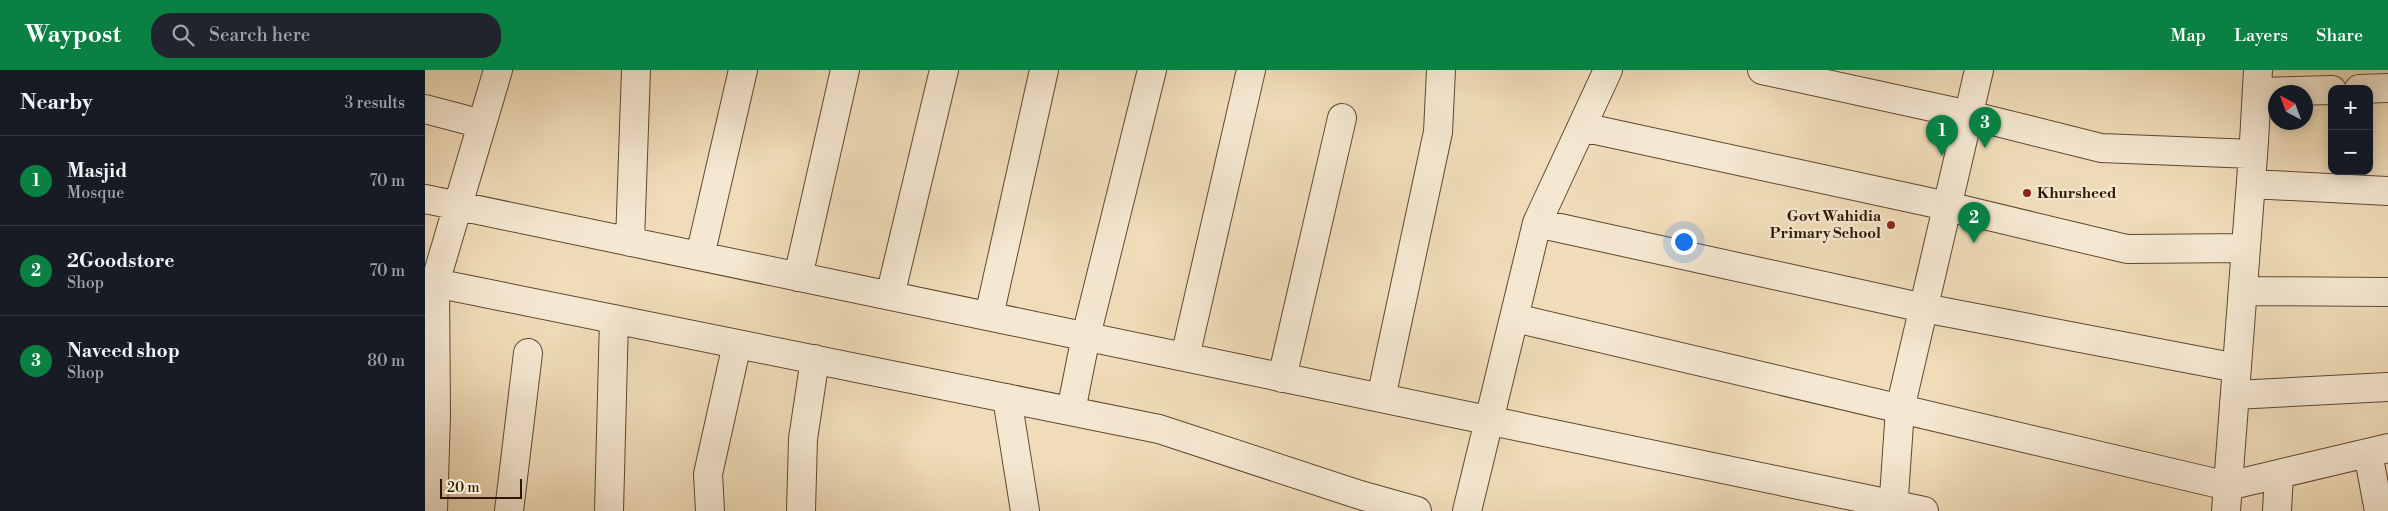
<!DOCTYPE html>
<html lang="en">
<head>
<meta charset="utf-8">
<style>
	:root { --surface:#171b24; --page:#20242c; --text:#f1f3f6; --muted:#9ea1a6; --line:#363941; --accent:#0b8043 }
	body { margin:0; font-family:"Libre Bodoni",serif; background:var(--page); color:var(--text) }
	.controls { position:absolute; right:15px; top:15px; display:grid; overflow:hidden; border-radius:10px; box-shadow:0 2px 12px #0003 }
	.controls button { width:45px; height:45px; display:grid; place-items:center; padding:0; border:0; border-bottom:1px solid var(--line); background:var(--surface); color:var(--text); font:25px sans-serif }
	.compass { position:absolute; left:1843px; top:15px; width:45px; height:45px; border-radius:50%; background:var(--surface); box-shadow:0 2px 12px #0003; rotate:319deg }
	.scale { position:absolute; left:15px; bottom:12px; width:82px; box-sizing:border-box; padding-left:5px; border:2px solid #2f1701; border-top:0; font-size:14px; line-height:18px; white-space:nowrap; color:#2f1701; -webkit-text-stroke:4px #f5e8d2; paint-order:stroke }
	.you { position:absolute; left:1258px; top:171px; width:18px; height:18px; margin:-12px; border:4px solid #fff; border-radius:50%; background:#1a73e8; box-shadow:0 0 0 8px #1a73e833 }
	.badge { display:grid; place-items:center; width:32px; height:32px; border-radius:50%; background:var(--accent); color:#fff; font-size:16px; font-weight:700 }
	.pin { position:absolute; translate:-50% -41px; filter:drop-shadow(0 1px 2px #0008) }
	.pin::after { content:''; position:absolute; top:26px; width:18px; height:15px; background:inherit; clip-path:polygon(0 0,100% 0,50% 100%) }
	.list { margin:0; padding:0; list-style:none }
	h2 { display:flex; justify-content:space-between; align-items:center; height:65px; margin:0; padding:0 20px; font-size:21px }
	h2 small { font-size:16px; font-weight:400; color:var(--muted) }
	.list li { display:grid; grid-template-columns:32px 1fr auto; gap:15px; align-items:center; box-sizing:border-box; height:90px; padding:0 20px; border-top:1px solid var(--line) }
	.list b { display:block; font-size:19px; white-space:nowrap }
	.list p { margin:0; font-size:16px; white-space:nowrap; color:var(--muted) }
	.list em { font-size:16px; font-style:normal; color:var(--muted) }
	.icon { flex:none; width:28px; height:28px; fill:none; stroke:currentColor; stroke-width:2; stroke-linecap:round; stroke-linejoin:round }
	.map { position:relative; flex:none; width:1963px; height:441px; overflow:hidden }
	header { display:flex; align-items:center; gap:30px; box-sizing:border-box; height:70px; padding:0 25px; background:var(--accent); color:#fff }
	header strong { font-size:24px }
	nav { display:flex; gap:28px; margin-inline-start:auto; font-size:18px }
	.search { width:350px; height:45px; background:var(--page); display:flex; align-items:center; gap:12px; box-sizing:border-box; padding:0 18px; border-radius:20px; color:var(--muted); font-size:19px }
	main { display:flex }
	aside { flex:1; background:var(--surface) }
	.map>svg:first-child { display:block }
</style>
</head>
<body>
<header>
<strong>Waypost</strong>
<div class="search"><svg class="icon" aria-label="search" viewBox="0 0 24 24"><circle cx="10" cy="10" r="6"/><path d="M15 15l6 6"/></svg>Search here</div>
<nav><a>Map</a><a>Layers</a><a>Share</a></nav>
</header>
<main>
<aside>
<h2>Nearby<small>3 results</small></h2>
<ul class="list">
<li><span class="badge">1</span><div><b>Masjid</b><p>Mosque</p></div><em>70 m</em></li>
<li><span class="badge">2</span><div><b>2Goodstore</b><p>Shop</p></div><em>70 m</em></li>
<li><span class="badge">3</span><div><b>Naveed shop</b><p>Shop</p></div><em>80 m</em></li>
</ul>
</aside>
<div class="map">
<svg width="1963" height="441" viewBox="0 0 1963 441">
	<rect width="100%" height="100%" fill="#f0dcb9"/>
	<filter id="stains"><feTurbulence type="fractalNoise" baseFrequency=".004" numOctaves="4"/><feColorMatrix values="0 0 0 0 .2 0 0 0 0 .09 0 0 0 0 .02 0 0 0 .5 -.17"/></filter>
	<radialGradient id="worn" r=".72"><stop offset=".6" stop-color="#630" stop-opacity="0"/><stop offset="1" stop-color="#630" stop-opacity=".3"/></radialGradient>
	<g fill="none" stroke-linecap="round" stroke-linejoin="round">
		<!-- street casing -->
		<g stroke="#5f482f" stroke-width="30">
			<path id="street" d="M1337 0 1544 45 1676 78 1828 84
				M1934 19 1963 18
				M1832 22 1907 20
				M0 39 57 54
				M1157 57 1522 136 1702 179 1821 178
				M1826 114 1963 121
				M0 129 1499 441
				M1112 153 1499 238 1812 298
				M205 172 211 0
				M275 186 318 0
				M373 207 420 0
				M0 211 734 359 935 425 992 441
				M1818 221 1963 222
				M465 226 519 0
				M564 246 619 0
				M1090 248 1803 416 1963 378
				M760 287 826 0
				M857 308 917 48
				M1810 325 1963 317
				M582 328 600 441
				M956 328 1013 62 1016 0
				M646 341 661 266 727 0
				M1943 383 1954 441
				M8 441 11 346 10 213 73 0
				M84 441 103 283
				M184 441 189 249
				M285 441 283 404 312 274
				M376 441 378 369 390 289
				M1042 441 1112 153 1183 0
				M1468 441 1475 339 1554 0
				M1801 441 1829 72 1833 0
				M1852 441 1854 404"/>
		</g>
		<!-- street -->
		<use href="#street" stroke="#f5e8d2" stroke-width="28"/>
	</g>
	<!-- markers -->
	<g fill="#8f2418" stroke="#f5e8d2" stroke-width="2">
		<circle cx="1602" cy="123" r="5"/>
		<circle cx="1466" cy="155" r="5"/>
	</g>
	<g text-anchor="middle" stroke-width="4.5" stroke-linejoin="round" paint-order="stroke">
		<!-- poi labels -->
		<g font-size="15" font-weight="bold" fill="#2f1701" stroke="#f5e8d2" text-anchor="start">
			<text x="1612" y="128">Khursheed</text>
			<text x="1456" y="151" text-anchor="end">Govt Wahidia<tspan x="1456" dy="17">Primary School</tspan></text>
		</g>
	</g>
	<rect width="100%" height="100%" filter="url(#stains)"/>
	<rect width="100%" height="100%" fill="url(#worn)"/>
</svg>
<div class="controls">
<button>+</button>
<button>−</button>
</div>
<svg class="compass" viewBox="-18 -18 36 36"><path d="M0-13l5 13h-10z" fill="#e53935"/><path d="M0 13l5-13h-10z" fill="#9ea1a6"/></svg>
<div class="scale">20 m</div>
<div class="you"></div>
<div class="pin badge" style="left:1517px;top:86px">1</div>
<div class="pin badge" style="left:1549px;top:173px">2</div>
<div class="pin badge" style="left:1560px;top:78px">3</div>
</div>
</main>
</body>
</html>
